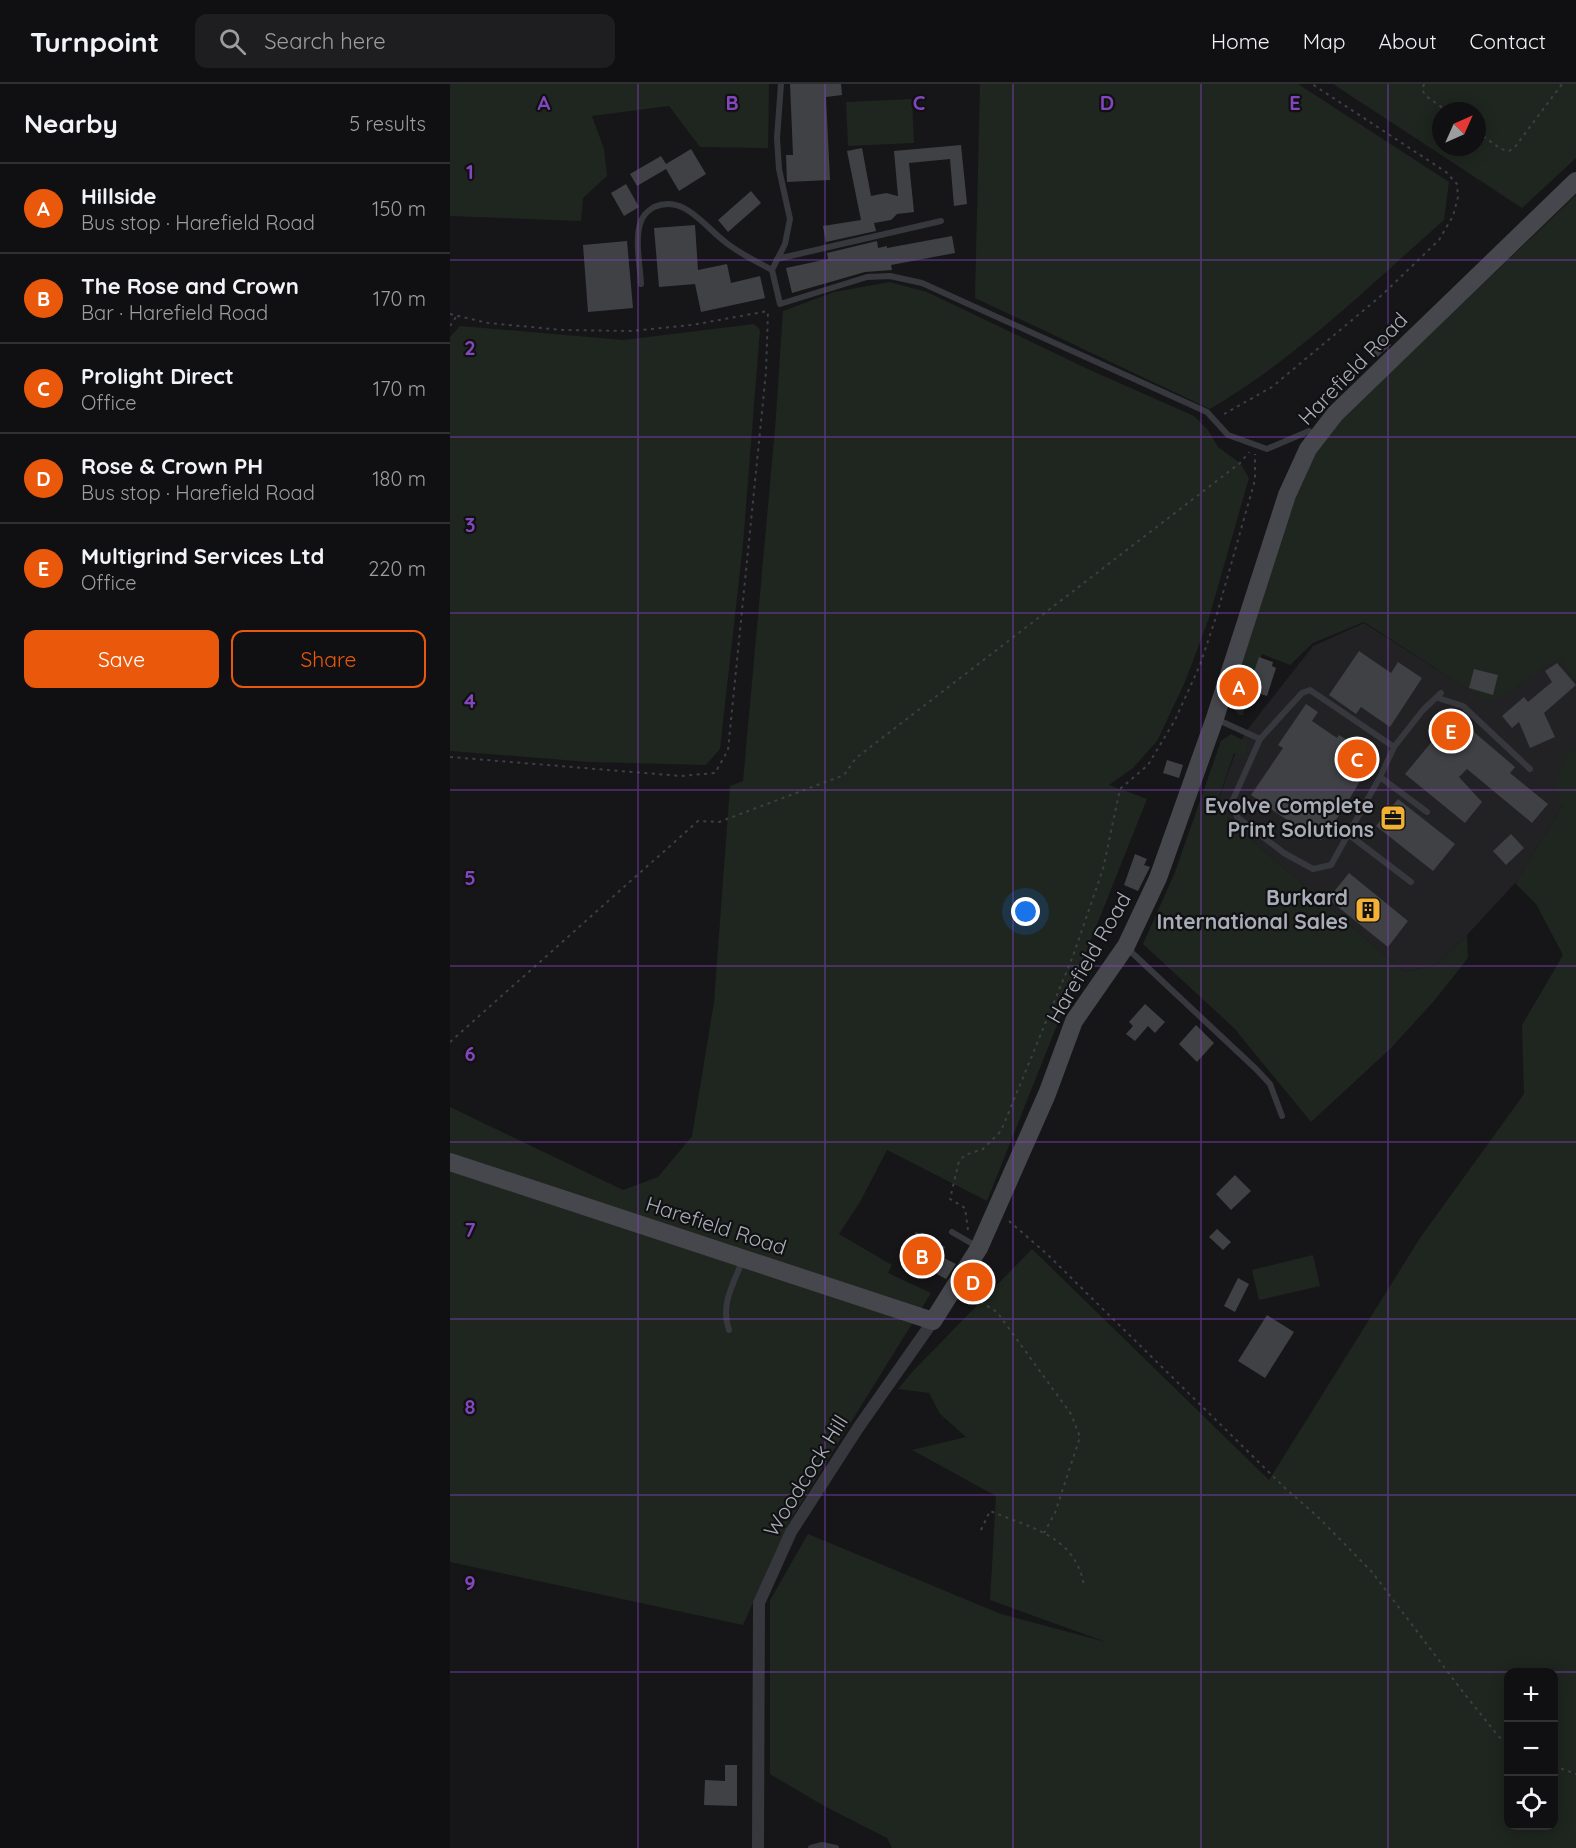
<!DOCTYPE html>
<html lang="en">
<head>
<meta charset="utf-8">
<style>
	:root { --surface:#101012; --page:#1e1e20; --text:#f1f3f6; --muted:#9c9d9f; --line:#303032; --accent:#ea580c }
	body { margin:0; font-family:Quicksand,sans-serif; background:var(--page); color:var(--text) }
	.controls { position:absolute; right:18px; bottom:18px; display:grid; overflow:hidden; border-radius:12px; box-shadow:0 3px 15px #0003 }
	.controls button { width:54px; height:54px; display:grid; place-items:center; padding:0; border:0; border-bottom:2px solid var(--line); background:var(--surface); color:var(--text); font:30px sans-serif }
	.compass { position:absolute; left:982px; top:18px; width:54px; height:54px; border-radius:50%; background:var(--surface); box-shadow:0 3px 15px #0003; rotate:45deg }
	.you { position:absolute; left:576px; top:828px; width:21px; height:21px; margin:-15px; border:4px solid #fff; border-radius:50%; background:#1a73e8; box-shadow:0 0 0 9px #1a73e833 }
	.badge { display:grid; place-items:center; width:39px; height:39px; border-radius:50%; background:var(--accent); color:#fff; font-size:20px; font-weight:700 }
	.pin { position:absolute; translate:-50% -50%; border:3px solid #fff; box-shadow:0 2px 6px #0006 }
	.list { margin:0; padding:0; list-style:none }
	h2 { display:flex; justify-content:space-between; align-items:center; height:78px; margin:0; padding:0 24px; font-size:26px }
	h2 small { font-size:20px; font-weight:400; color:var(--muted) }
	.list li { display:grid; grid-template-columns:39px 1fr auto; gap:18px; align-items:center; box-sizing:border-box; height:90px; padding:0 24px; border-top:2px solid var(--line) }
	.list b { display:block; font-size:22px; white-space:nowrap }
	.list p { margin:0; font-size:20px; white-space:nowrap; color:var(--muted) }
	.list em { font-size:20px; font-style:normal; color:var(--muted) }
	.actions { display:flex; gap:12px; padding:18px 24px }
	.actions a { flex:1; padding:14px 0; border:2px solid var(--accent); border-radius:12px; text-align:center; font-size:21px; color:var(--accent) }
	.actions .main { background:var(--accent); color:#fff }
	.icon { flex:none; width:33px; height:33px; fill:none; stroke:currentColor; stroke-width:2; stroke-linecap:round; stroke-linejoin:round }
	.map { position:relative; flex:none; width:1126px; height:1764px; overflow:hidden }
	header { display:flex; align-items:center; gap:36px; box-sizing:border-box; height:84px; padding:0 30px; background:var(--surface); border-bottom:2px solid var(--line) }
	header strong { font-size:28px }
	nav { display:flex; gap:33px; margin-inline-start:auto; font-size:21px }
	.search { width:420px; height:54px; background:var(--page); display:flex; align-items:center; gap:15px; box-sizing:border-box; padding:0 21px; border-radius:12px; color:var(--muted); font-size:22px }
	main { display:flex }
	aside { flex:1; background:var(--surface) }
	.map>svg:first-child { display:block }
</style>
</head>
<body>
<header>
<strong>Turnpoint</strong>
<div class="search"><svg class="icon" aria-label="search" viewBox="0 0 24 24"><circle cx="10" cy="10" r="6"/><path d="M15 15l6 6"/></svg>Search here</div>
<nav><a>Home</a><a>Map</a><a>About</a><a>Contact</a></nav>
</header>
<main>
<aside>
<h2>Nearby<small>5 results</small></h2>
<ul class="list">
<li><span class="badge">A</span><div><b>Hillside</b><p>Bus stop · Harefield Road</p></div><em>150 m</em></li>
<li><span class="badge">B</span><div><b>The Rose and Crown</b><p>Bar · Harefield Road</p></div><em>170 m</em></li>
<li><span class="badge">C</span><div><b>Prolight Direct</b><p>Office</p></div><em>170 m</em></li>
<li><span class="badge">D</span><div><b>Rose &amp; Crown PH</b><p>Bus stop · Harefield Road</p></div><em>180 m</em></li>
<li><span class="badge">E</span><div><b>Multigrind Services Ltd</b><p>Office</p></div><em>220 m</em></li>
</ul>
<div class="actions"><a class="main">Save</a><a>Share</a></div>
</aside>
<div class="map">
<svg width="1126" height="1764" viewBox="0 0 1126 1764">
	<rect width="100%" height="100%" fill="#161618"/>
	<!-- built -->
	<path fill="#222225" d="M914 539 1037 617 1061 607 1109 572 1126 597V664L1116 671 1113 721 1065 799 1017 851 986 881 954 888 780 737 768 718 787 664 797 646 863 562Z"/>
	<!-- green -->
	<path fill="#1e261f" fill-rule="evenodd" d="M0 0H319L318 64 250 63 219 22 142 32 154 65 157 92 133 114 131 137 0 132Z
		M530 0H848L999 98 994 136C919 202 847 274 760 325L525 214Z
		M883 0H1126V74L1072 124ZM991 27H1027V63H991Z
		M462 15 464 59 398 62 396 18Z
		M1126 111V597L1109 573 1061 607 1038 618 914 538 863 559 840 581 812 570 798 606 793 631H789L785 626 780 613 849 402 866 367 885 341Z
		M440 198 477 208 640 286 744 332 758 346 768 363 790 379 799 394 759 534 735 598 707 657 683 684 659 701 697 715 537 1117 437 1066 410 1118 389 1150 442 1181 438 1189 481 1209 338 1440 293 1541 0 1478V1023L173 1106 208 1093 242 1052 264 918 280 702 293 697 325 345 333 227 384 208Z
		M304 240 310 246 293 460 270 665 256 681 139 678 0 667V253L10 242 173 256Z
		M781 650 798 659 795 673 784 669 768 717 780 737 954 888 986 881 1017 851 1018 874 984 917 941 964 861 1038 784 944 693 860 725 788 771 657Z
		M1126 664V1764H442L437 1754 374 1722 320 1690V1516L358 1450 551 1530 656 1558 540 1516 546 1412 462 1366 516 1353 490 1330 479 1309 448 1305 464 1286 582 1165 819 1396 970 1154 1074 1010 1072 941 1113 871 1086 820 1065 799 1113 721 1104 703 1116 670ZM1104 1588V1742H1058V1588Z
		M863 1171 870 1202 809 1216 802 1186Z"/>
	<!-- building -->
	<path fill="#404145" d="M340 0H391L392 11 376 13 380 96 337 98 336 71H343Z
		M511 61 517 120 504 122 500 75 459 79 464 128 447 130 441 136 424 139 426 147 376 158 373 142 411 136 397 67 412 64 421 112 436 109 448 112 444 67Z
		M241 65 256 90 229 107 216 85 187 102 180 90 211 72 216 80Z
		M176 100 189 123 174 132 161 109Z
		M301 107 311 119 278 148 268 136Z
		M245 141 248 186 277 180 281 199 310 192 315 214 251 228 245 200 209 203 204 144Z
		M502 152 505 169 441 181 442 186 415 188 342 209 336 184 378 175 377 169 427 157 428 164 437 162V164Z
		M177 157 183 224 138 228 133 161Z
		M933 253 941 261 927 273 920 266Z
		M909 567 941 589 948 578 972 594 940 643 911 623 906 630 879 611Z
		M809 573 823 578 822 582 826 584 817 612 798 606Z
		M1107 579 1126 601 1094 629 1105 653 1080 664 1069 638 1062 644 1052 632 1074 613 1078 618 1102 598 1095 587Z
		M1024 585 1048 591 1043 611 1019 604Z
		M856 620 868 628 862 637 887 654 889 651 924 673 893 726 871 756 858 746 856 749 801 711 833 664 828 661Z
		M1004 631 1065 683 1060 689 1098 720 1082 739 1017 685 1009 693 1032 718 1015 739 955 690Z
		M717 676 733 681 729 694 713 689Z
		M948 715 1005 760 983 787 926 742Z
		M1061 750 1074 764 1056 781 1043 767Z
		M685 770 697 775 694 781 700 783 688 807 674 801Z
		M899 789 958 837 938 863 878 815Z
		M695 920 715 938 705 949 698 942 685 957 676 950 683 942 679 938Z
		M746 941 764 959 747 978 729 960Z
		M785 1091 801 1107 781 1126 766 1110Z
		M767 1145 781 1158 773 1166 759 1153Z
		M466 1148 495 1163 490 1172 506 1180 496 1195 454 1172Z
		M788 1194 799 1200 785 1228 774 1222Z
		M817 1231 844 1248 815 1294 788 1277Z
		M275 1681H287V1722L254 1721 255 1696 275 1697Z"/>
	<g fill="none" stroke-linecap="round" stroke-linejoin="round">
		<!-- path -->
		<path stroke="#3d3f44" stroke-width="2" stroke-dasharray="3 4.5" stroke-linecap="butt" d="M974 0 972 6 976 12 997 27
			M1027 48 1051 65 1059 67 1065 63 1112 0
			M0 230 38 239 113 246 182 247 242 241 318 227
			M0 242 6 233
			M774 330 822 303 932 211 989 156 1003 132 1008 113 1007 100 996 88 862 0
			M0 673 231 692 265 689 278 666 316 288 318 227
			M0 958 248 737 269 738 394 691 406 674 790 379 799 368
			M559 1137 598 1171 835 1404 868 1433 922 1488 1013 1608 1049 1653 1058 1660
			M518 1146 515 1124 500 1115 509 1077 515 1071 533 1065 551 1047 623 872 653 785 670 705 698 681 725 636 750 581 767 530 805 396V370
			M518 1210 547 1228 621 1330 630 1353 605 1429 594 1449
			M531 1446 540 1427C581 1444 626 1452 634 1502
			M1104 1682 1126 1690"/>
		<!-- lane -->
		<path stroke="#37383d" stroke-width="6" d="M331 0 327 54 329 85 340 135 335 160 322 186 330 220 417 193 440 192 472 199 757 328 778 351 817 365 859 347 865 351
			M327 175 491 137
			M191 200C190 181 185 158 190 140 192 132 197 127 204 123 234 110 254 142 274 157 288 169 306 177 322 186
			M988 614 1013 622 1080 685
			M766 635 810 655 782 718 787 733 834 769 863 785 881 781 930 693 944 663 973 626 991 609
			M810 655 852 609 860 606 944 663
			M930 693 977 728
			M898 750 961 798
			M678 865 806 985 820 1000 832 1032
			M502 1148 526 1162
			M279 1246C270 1222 283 1200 292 1178
			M361 1764 372 1761 386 1764"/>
		<!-- street -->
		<path stroke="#37383d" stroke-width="12" d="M308 1764 309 1519 341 1448 408 1344 483 1237"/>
		<!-- secondary -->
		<path stroke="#45474d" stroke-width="18" d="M0 1078 483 1237 529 1164 597 1010 624 937 676 862 708 794 765 634 837 411 858 365 885 330 1126 97"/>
	</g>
	<!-- grid -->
	<path fill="none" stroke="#8446be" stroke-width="1.5" stroke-opacity="0.55" d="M188 0V1764M375 0V1764M563 0V1764M751 0V1764M938 0V1764M0 176H1126M0 353H1126M0 529H1126M0 706H1126M0 882H1126M0 1058H1126M0 1235H1126M0 1411H1126M0 1588H1126"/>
	<!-- icons -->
	<defs>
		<g id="office-square" transform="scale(1.35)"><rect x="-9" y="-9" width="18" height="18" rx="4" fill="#f2b134" stroke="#111113"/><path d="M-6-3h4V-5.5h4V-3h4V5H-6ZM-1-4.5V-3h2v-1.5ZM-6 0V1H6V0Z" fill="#111"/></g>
		<g id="building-square" transform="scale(1.35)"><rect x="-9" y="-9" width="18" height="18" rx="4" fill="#f2b134" stroke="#111113"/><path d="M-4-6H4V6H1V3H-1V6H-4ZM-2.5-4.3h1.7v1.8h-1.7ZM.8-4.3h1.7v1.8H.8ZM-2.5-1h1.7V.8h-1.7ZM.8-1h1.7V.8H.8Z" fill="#111"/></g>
	</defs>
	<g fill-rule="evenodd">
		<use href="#office-square" x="943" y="734"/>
		<use href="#building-square" x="918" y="826"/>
	</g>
	<g text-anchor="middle" stroke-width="4.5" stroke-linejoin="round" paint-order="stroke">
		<!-- street labels -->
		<g font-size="21" fill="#a8adb8" stroke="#111113">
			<text transform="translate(903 285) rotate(-46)" y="7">Harefield Road</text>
			<text transform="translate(639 874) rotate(-60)" y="7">Harefield Road</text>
			<text transform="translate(266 1142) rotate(18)" y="7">Harefield Road</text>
			<text transform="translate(356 1392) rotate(-58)" y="7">Woodcock Hill</text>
		</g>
		<!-- poi labels -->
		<g font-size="21" font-weight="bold" fill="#a8adb8" stroke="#111113" text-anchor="end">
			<text x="924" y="729">Evolve Complete<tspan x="924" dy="24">Print Solutions</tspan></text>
			<text x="898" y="821">Burkard<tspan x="898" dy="24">International Sales</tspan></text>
		</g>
	</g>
	<g font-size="20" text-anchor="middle" font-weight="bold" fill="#8446be" stroke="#111113" stroke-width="4.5" stroke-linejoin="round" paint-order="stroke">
		<text x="94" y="26">A</text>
		<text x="282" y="26">B</text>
		<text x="469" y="26">C</text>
		<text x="657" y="26">D</text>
		<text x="845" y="26">E</text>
		<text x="20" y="95">1</text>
		<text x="20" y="271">2</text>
		<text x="20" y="448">3</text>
		<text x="20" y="624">4</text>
		<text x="20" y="801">5</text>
		<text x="20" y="977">6</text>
		<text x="20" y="1153">7</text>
		<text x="20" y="1330">8</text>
		<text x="20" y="1506">9</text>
	</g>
</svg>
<div class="controls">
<button>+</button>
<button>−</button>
<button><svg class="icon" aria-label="locate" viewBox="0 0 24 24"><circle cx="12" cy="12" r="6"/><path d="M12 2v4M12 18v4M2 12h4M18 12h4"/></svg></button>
</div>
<svg class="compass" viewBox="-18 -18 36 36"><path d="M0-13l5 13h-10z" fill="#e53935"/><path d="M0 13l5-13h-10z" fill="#9c9d9f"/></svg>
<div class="you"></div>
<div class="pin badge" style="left:789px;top:603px">A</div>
<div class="pin badge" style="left:472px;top:1172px">B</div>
<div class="pin badge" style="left:907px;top:675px">C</div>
<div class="pin badge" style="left:523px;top:1198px">D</div>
<div class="pin badge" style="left:1001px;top:647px">E</div>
</div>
</main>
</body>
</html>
